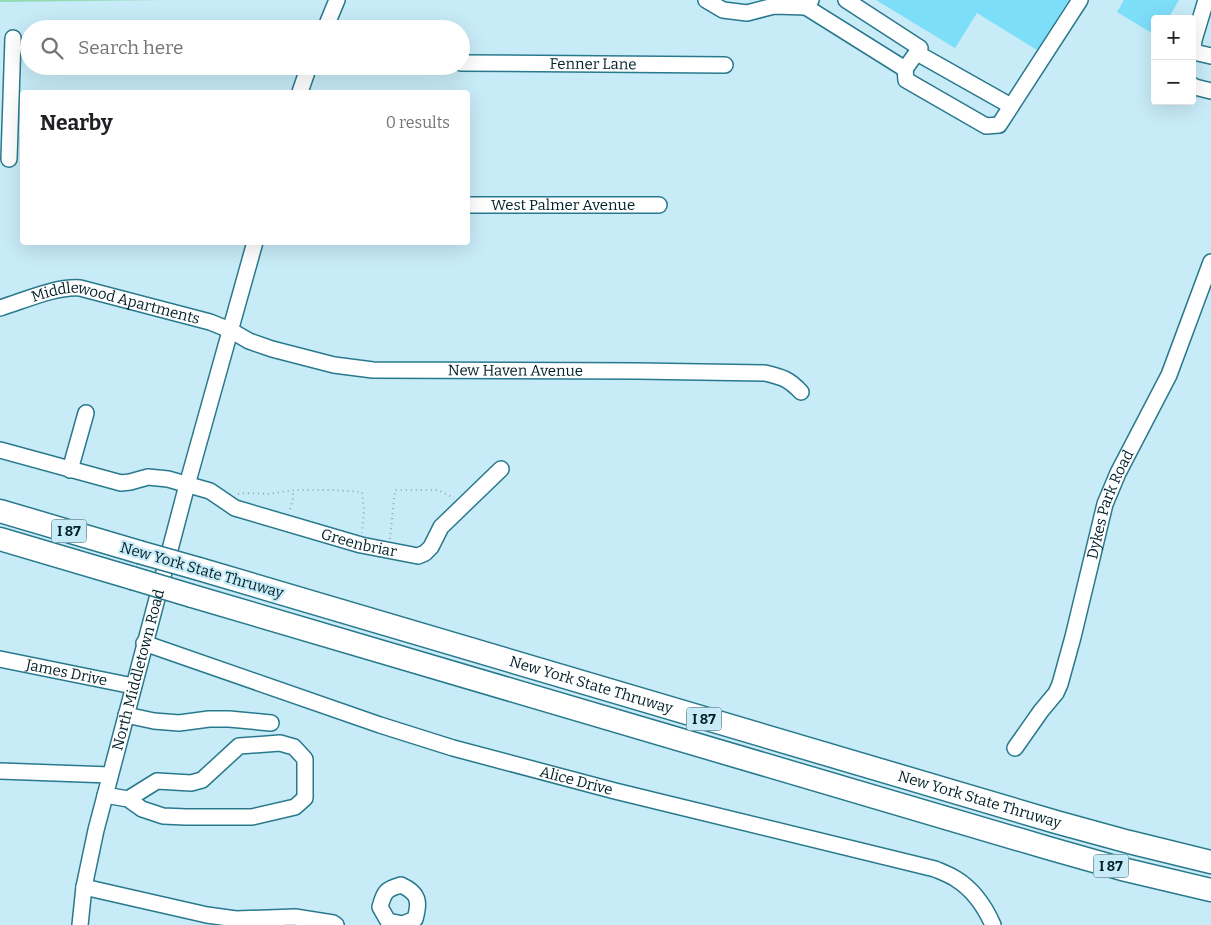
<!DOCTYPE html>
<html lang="en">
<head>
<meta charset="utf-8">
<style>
	:root { --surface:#fff; --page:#f2f2f2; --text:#202124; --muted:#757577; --line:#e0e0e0 }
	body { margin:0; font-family:Bitter,serif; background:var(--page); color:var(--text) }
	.controls { position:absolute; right:15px; top:15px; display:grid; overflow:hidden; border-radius:5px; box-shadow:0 5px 20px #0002 }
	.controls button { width:45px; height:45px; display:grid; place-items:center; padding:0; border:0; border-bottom:1px solid var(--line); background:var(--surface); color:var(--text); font:25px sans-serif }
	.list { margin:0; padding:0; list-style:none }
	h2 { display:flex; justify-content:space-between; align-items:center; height:65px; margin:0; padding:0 20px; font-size:21px }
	h2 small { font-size:16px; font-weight:400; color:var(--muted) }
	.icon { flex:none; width:28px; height:28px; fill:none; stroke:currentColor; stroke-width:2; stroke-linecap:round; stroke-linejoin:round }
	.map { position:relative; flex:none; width:1211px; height:925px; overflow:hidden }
	.search { position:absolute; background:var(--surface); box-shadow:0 5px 20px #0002; left:20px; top:20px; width:450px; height:55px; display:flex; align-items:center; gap:12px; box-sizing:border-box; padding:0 18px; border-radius:28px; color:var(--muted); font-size:19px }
	.panel { position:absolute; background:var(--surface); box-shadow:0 5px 20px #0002; left:20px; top:90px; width:450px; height:155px; border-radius:5px }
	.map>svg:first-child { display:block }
</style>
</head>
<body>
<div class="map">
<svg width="1211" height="925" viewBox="0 0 1211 925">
	<rect width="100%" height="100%" fill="#c7ebf7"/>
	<!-- green -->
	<path fill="#91dbb2" d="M0 0H163L0 2Z"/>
	<!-- building -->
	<path fill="#7ddefa" d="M876 0H1069L1037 50 977 13 955 48Z
		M1124 0H1179L1168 19H1155V35L1117 12Z"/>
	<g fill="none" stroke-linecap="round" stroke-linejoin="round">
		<!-- minor casing -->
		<g stroke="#29798e" stroke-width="18">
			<g id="minor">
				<path d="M706 0 723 10 747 13 774 6 806 7 811 0"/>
				<path d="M1206 0 1194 40 1193 48 1198 53 1211 56"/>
				<path d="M806 7 905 69 920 48 846 0"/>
				<path d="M325 29 337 0"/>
				<path d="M917 53 1011 106"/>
				<path id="s1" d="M461 63 725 65"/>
				<path d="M905 69 906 80 986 126 999 125 1080 0"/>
				<path d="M1192 85 1195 87 1211 91"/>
				<path d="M300 92 309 66"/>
				<path d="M9 159 13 38"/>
				<path id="s2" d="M468 205H659"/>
				<path id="s3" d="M0 308C23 301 56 286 80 288L210 322 230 330 249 341 272 349 334 365 373 370 637 371 765 373C782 377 789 379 801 392"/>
				<path id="s4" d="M0 450 121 483 130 482 148 477 168 479 210 491 235 508 361 545 418 556 425 553 431 547 441 527 501 469"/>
				<path d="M70 470 86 413"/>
				<path id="s5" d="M144 643 380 725 453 748 615 791 935 869C942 872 950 875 956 879 974 890 985 907 993 925"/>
				<path id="s6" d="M0 659 133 686"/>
				<path d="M126 715 154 721 179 723 209 719H229L271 723"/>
				<path id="s7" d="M1015 748 1041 711 1056 693 1060 684 1073 637 1105 504 1118 473 1169 375 1211 262"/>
				<path d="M0 771 110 775"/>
				<path d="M105 795 128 799 142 809 163 816 186 817H252L295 807 305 798V759L294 747 280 743 239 746 202 780 191 783 157 781 128 799"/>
				<path d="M401 885C419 893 420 902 415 919L403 924 388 921 380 907C384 892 386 889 401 885Z"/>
				<path d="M84 887 207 915 236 919 295 917 333 923 336 925"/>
				<path id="s8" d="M80 925 84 887 96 830 187 485 255 242"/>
			</g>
		</g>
		<!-- highway casing -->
		<g stroke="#29798e" stroke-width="25">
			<g id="highway">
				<path d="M0 511 139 552"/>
				<path d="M0 539 132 578"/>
				<path id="s9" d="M199 569 1056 822 1129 842 1211 862"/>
				<path d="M192 596 1048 848 1122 869 1211 890"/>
			</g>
		</g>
		<!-- path -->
		<path stroke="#8aacb7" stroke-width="2" stroke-dasharray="1 4" stroke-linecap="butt" d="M238 494 245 493 268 494 295 490H333L362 492 364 511 362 533
			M290 509 293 499V491
			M390 539 395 490H438L454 498"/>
		<!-- minor -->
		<use href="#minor" stroke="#fff" stroke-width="15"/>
		<!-- highway -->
		<use href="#highway" stroke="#fff" stroke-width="22"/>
		<!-- highway-bridge casing -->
		<g stroke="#29798e" stroke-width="25" stroke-linecap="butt">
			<path id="highway-bridge" d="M139 552 199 569
				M132 578 192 596"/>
		</g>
		<!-- highway-bridge -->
		<use href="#highway-bridge" stroke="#fff" stroke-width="22"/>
	</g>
	<g text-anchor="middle" stroke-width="4.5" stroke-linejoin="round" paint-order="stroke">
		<!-- shield labels -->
		<g fill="#c7ebf7" stroke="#3c5c65" stroke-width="1">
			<rect x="51.5" y="519.5" width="35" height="23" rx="4"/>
			<rect x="686.5" y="707.5" width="35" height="23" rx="4"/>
			<rect x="1093.5" y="854.5" width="35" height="23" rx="4"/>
		</g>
		<g font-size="14" font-weight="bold" fill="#001f27">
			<text x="69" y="536">I 87</text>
			<text x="704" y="724">I 87</text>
			<text x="1111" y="871">I 87</text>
		</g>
		<!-- street labels -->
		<g font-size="15" fill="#001f27" stroke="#c7ebf7">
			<text dy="5" stroke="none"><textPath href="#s1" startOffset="132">Fenner Lane</textPath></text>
			<text dy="5" stroke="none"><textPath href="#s2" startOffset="95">West Palmer Avenue</textPath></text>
			<text dy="5" stroke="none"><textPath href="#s3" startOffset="120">Middlewood Apartments</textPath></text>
			<text dy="5" stroke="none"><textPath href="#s3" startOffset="531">New Haven Avenue</textPath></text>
			<text dy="5" stroke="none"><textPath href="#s7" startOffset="265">Dykes Park Road</textPath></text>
			<text dy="5" stroke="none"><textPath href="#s4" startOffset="376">Greenbriar</textPath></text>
			<text transform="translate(202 570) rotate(16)" y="5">New York State Thruway</text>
			<text dy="5" stroke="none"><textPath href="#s8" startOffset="262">North Middletown Road</textPath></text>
			<text dy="5" stroke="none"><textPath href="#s6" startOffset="68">James Drive</textPath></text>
			<text dy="5" stroke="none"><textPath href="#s9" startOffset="409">New York State Thruway</textPath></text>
			<text dy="5" stroke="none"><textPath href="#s5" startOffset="454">Alice Drive</textPath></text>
			<text dy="5" stroke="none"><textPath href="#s9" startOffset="814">New York State Thruway</textPath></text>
		</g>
	</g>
</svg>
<div class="controls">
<button>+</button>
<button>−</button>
</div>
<div class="search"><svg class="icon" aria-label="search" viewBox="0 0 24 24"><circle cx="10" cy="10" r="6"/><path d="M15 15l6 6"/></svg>Search here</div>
<section class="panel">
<h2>Nearby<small>0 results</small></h2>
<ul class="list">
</ul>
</section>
</div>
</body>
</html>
